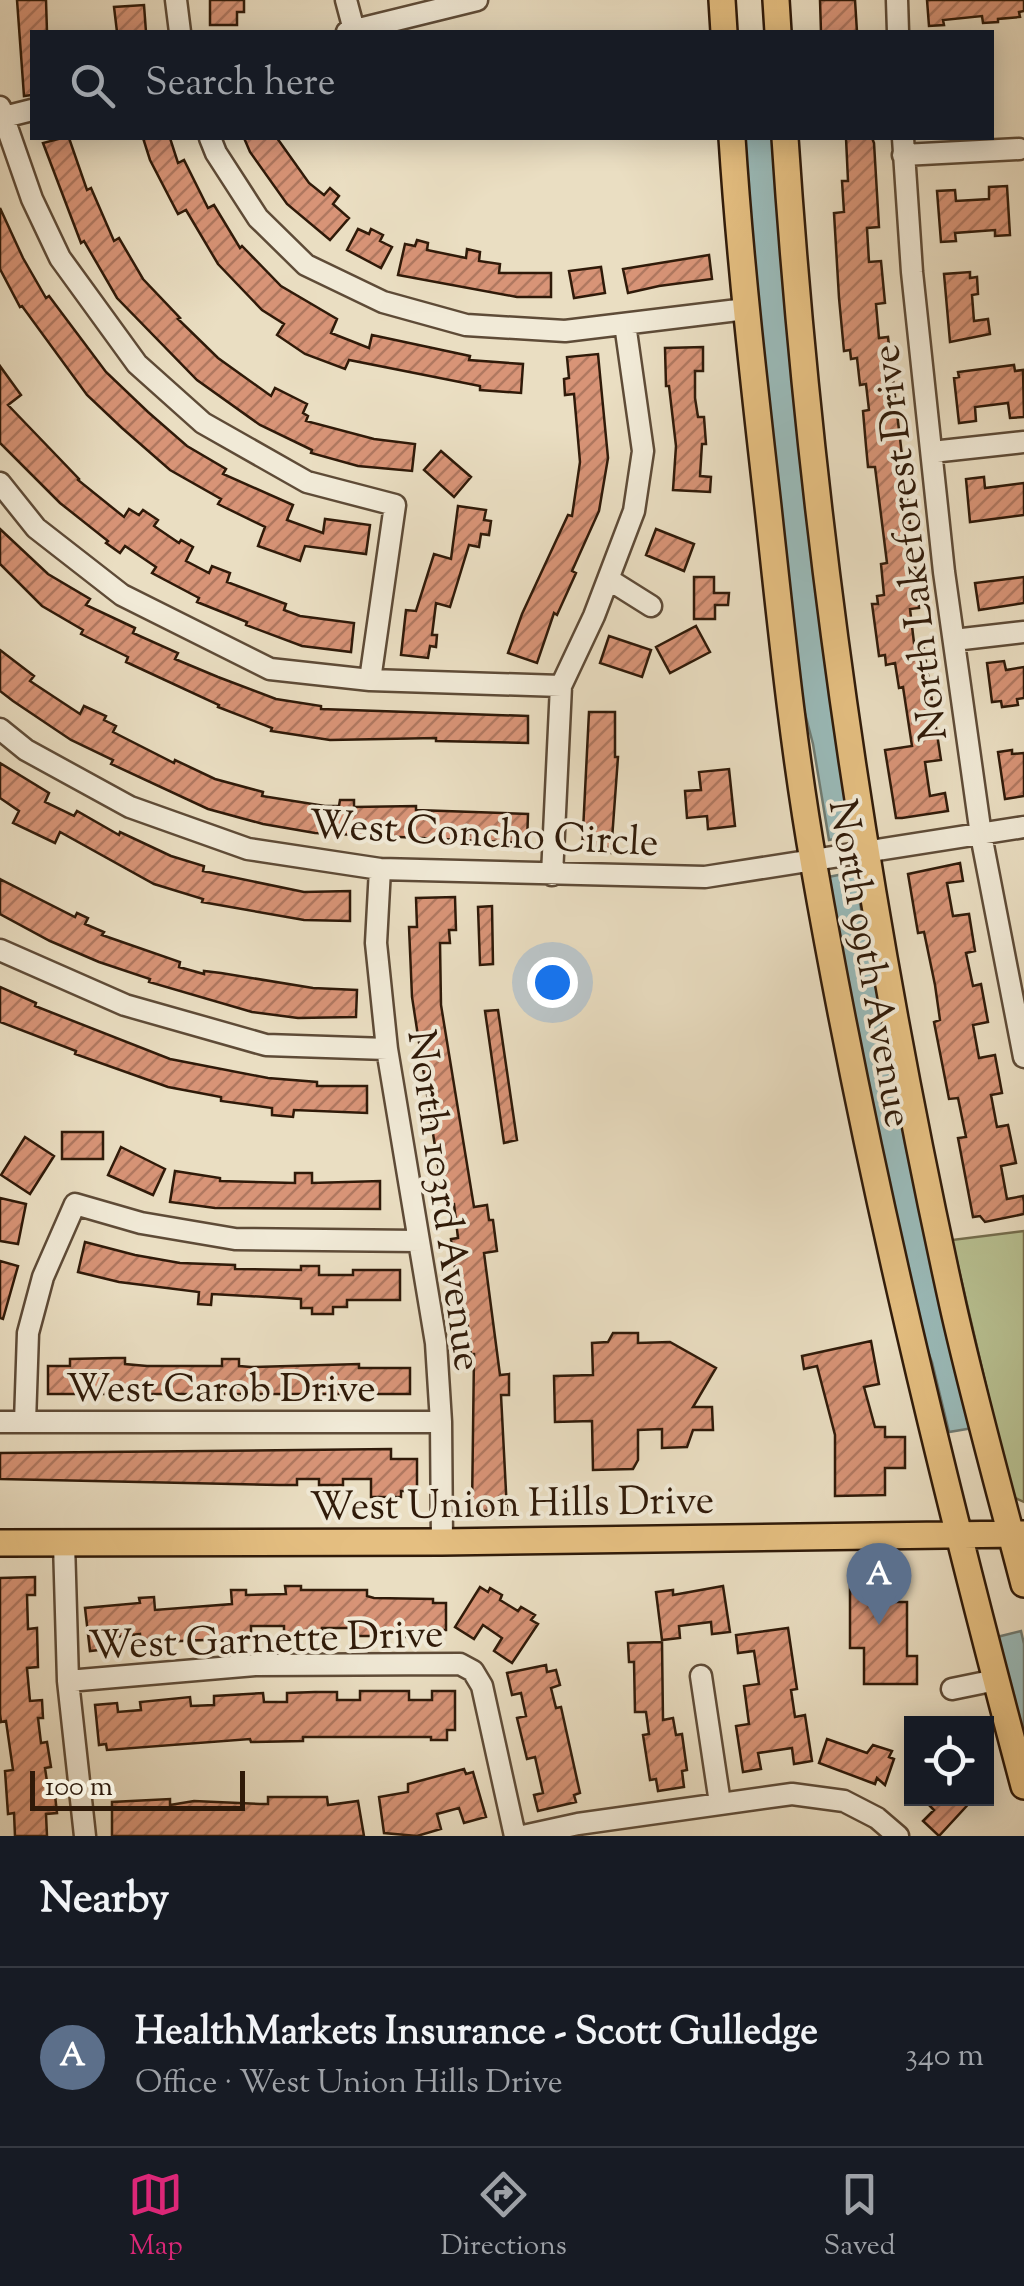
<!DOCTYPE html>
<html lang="en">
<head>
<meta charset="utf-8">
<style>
	:root { --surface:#171b24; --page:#20242c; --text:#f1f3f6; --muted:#9ea1a6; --line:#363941; --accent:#db2777 }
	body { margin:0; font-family:"Sorts Mill Goudy",serif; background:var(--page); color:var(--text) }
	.controls { position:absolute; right:30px; bottom:30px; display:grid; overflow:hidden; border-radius:0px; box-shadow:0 5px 25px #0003 }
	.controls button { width:90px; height:90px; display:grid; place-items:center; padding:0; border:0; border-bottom:2px solid var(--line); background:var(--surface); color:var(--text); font:50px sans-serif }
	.scale { position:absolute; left:30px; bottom:25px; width:215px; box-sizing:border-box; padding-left:10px; border:5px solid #2f1a09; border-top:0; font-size:28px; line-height:35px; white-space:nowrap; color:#2f1a09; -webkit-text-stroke:8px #f1ead7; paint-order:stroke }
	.you { position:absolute; left:552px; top:982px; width:35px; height:35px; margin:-25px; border:8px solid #fff; border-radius:50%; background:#1a73e8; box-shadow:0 0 0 15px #1a73e833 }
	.badge { display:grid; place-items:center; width:65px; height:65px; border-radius:50%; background:var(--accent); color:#fff; font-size:32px; font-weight:700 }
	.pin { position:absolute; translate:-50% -82px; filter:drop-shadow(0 2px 5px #0008) }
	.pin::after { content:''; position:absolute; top:52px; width:35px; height:30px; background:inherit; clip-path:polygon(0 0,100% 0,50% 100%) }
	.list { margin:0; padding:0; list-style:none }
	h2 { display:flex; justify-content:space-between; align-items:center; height:130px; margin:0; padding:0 40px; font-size:42px }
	h2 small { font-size:32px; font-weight:400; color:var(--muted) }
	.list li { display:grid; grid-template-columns:65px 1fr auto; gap:30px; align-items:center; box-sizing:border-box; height:180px; padding:0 40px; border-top:2px solid var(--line) }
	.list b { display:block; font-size:38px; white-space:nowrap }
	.list p { margin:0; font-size:32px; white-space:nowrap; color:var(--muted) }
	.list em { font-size:32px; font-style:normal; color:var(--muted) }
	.icon { flex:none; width:55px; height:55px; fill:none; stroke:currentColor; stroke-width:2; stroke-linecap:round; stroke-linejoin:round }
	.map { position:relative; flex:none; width:1024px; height:1836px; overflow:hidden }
	.search { position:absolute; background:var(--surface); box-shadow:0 5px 25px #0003; left:30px; right:30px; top:30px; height:110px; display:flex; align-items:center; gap:25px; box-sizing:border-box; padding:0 35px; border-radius:0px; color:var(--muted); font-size:38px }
	.sheet { height:310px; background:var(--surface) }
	nav { display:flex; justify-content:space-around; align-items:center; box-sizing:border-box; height:140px; border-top:2px solid var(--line); background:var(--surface); font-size:28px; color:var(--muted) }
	nav a { display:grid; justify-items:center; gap:5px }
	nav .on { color:var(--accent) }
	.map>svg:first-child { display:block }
</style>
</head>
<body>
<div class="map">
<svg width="1024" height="1836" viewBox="0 0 1024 1836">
	<defs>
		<pattern id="building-hatch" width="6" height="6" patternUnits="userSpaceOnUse" patternTransform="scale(2.5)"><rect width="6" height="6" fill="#d89477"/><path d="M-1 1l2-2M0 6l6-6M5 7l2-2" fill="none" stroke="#b07860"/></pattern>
	</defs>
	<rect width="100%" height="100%" fill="#eadec2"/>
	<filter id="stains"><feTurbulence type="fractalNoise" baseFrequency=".002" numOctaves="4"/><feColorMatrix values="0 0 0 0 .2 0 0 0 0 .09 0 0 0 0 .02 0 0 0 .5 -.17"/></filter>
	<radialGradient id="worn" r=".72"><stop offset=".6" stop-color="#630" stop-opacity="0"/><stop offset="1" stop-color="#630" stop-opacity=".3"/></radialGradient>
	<!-- pitch -->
	<path fill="#b8c192" stroke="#746e4e" stroke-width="2.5" d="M1024 1231V1502L1015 1498 1009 1484 952 1240Z"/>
	<!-- water -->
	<path fill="#9abbba" stroke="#6f7b73" stroke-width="2.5" d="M743 138H774L853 836 829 840 813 744 798 687 763 392Z
		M854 872 872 967 887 1022 973 1428 949 1432 932 1362 912 1309 828 877Z
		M1021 1631 1024 1644V1741L997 1637Z"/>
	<!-- building -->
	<path fill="url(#building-hatch)" stroke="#2f1a09" stroke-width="2.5" d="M17 0H46L47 32H32V95L24 96Z
		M210 0H244V12H237V25H210Z
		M820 0H855L857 32H821Z
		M927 0H1024V11L1019 12 1020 17 998 19V22L983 23 982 16 943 20 944 25 929 26Z
		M144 5 146 32H117L114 7Z
		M62 138H69L87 190 91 188 114 241 119 238 143 279 180 318 178 319 218 358 271 396 275 388 307 404 303 413 308 416 306 421 374 439 415 444 412 471 358 466 311 453 312 450 260 425 197 380 117 298 84 241 81 243 43 143Z
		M143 138H170L178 163 184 160 208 208 214 205 240 248 242 246 281 286 337 319 331 333 369 348 372 335 470 356 469 360 523 364 521 393 480 390V386L349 360 345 369 305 354 277 335 284 324 262 310 218 264 186 210 178 214 150 160Z
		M244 138H277L309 183 324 195 330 188 339 196 333 204 349 218 330 240 287 204 250 152Z
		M846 138H872L874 143 879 227 867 228 869 262 881 261 885 303 876 304 879 338 888 337 916 574 919 608 910 609 914 643 923 642 941 760 925 762 930 796 945 793 948 811 902 818H896L885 750 912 746 903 687 899 688 895 663 886 665 885 655 879 656 872 604H878L877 596 884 595 881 564 887 563 875 467H868L866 446 863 411 869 410 866 384 860 385 857 358 851 359 850 350 844 351 839 298 834 213 844 212 842 181H848Z
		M1007 186 1010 235 995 236V230L955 233 956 241 941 242 937 191 955 190 956 201 989 199V187Z
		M0 208 23 258 46 298 49 296 106 372 148 412 187 446 226 469 223 474 293 505 287 520 323 533 325 519 370 525 366 554 305 546 300 561 258 546 265 527 218 504 221 499 170 470 122 428 87 395 22 306 20 307 0 269Z
		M358 229 369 234 371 229 383 235 380 241 392 247 381 268 347 250Z
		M417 240 428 243 427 250 466 258 467 249 480 252 479 261 500 264 499 273H551V297H517L398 275 405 244 415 246Z
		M709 255 712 279 659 286 628 293 623 269Z
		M601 267 605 293 574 298 569 271Z
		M970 272V278L977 277 978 294 972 295 974 321 988 319 990 334 950 342 944 274Z
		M703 347V371H695V398L698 417H704L706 444H702L700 476 711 477 710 492 673 490 676 446 669 386H666L665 348Z
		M598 354 608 458 599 511 572 571 576 573 557 615 554 613 537 663 508 653 522 614 568 515 572 516 580 462 574 394 565 395 564 379 569 378 567 357Z
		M1014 365 1015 371 1023 370 1024 417 1010 418 1008 403 975 407 976 421 959 423 954 378 959 377 958 372Z
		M0 366 21 395 8 405 79 479 78 480 124 517 129 509 139 515 143 510 158 520 154 526 179 543 181 540 193 547 186 561 209 573 212 566 230 573 227 582 286 604 284 610 300 616 354 623 351 652 302 646 246 625 247 622 197 602 199 598 152 573 156 567 125 546 120 553 106 543 108 541 60 503 0 443Z
		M441 451 471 477 454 497 424 470Z
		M984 477 985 488 1024 483V515L970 522 966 479Z
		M458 506 486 510 484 520 491 521 489 535 481 534 479 547 469 545 450 607 436 603 432 635H437L436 647 430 646 428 658 401 655 406 610 416 611 434 554 451 559Z
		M0 529 48 574 90 599 86 605 135 628 133 633 178 653 175 659 218 677 276 699 321 706V709L528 716V743L436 741V738L330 740 271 731 272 728 218 707 219 705 126 662 128 657 81 634 83 630 42 606 0 564Z
		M656 529 694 544 684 571 646 555Z
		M694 577H714V593H729L728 605H715V619H694Z
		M1024 577V603L979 610 975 583Z
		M696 626 710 652 670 673 656 647Z
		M609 636 651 650 642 677 600 663Z
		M0 650 34 676 30 681 80 714 84 706 106 716 104 720 116 726 113 732 174 763 175 760 215 779 263 792 262 796 325 806H339L340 800H354V807L416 806V810L528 814 527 843 315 833 263 824 208 809 111 764 113 760 71 740 13 701 0 691Z
		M1004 661 1006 670 1024 667V698L1017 699 1018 705 1002 707 1001 701 992 702 987 663Z
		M589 712H615V757H618L611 853 582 851Z
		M1012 750V754L1024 753V796L1005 799 998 752Z
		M0 763 49 793 45 802 74 816 77 811 119 835 120 832 171 856 204 866 203 871 304 892 350 891V921L304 920 202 902 203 899 154 884 60 832 55 843 13 823 19 811 0 798Z
		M729 769 735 826 708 829 707 816 687 818 685 791 701 790 699 772Z
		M960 863 963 881 947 883 953 916 969 914 975 951 966 953 973 986 981 984 988 1022 973 1025 979 1058 995 1055 1002 1093 991 1095 997 1127 1008 1125 1016 1163 1001 1166 1007 1199 1023 1196 1024 1202V1214L985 1222 980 1216 973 1217 958 1138 966 1137 958 1098 949 1099 934 1022 940 1020 935 985 924 932 918 933 908 874Z
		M0 879 75 917 77 913 88 918 85 924 104 932 102 935 180 962 179 967 204 974V971L221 973 313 988 357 990 356 1017 298 1018 252 1012 149 982 150 979 99 962 50 941 0 914Z
		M455 897 456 930H449L450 943H440L441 1005 474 1207 487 1205 489 1220H493L497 1251 484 1253 500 1375 509 1374V1395H501L507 1511H472L474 1354H471L466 1309 463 1310 453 1257 451 1239 458 1238 454 1204 444 1205 412 997 409 927H417L416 898Z
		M492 906 493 964 480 965 478 907Z
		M0 987 36 1003 35 1006 170 1059 268 1078 317 1082V1086H367V1113L294 1110 293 1117 272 1115V1108L221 1101V1097L168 1087 75 1054 76 1051 0 1022Z
		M498 1010 517 1140 504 1143 485 1011Z
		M62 1132H103V1159H62Z
		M25 1137 54 1156 30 1194 1 1175Z
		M121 1147 165 1169 153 1195 108 1175Z
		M175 1171 220 1178V1181L295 1183V1173H312V1183L380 1181V1209L215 1208 170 1202Z
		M0 1198 26 1204 18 1244 0 1241Z
		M85 1242 135 1255 180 1263 235 1265V1269L301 1270V1266H319V1275H353V1270H400V1300H347V1307H333V1314H312V1308H301V1299L212 1294 211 1305 198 1304 199 1292 119 1282 78 1272Z
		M0 1261 18 1266 3 1319 0 1318Z
		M613 1333H638V1343L670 1342 716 1368 693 1407H712L713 1430H693L687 1447 662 1448V1429L638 1430V1460L633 1469 593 1470 592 1421 555 1422 554 1376 593 1375 592 1343 608 1342Z
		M871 1341 879 1384 864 1387 875 1427H885V1437H905V1468H885V1495L835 1496V1435L817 1366 804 1369 802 1356Z
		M114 1358H125V1364L147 1366H222V1359H239V1366L251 1367 359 1364V1368H410V1394H48V1366H70V1359Z
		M391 1449V1459H417V1491H401V1497H371V1479H343V1485H319V1479H297V1485H279L0 1479V1453Z
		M850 1574H896V1602H907V1656H917V1684H864V1648H850Z
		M35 1577V1595H27L28 1629 37 1628 38 1667 27 1668 30 1701 42 1700 43 1718H38L41 1743 47 1742 51 1767 45 1768 49 1795H55L57 1813 46 1814 47 1836H15L14 1813 8 1814 5 1771 13 1770 6 1721 1 1722 0 1714V1578Z
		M285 1586H301V1590H367V1596L374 1598 433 1599V1603H446V1630H424V1637H398V1630H374V1636H356V1628H322V1636L284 1637V1626H251V1638L158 1642V1644L141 1646 140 1634 107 1638 108 1649 90 1651 85 1608 140 1603 139 1598 154 1597 155 1610 232 1604 231 1590H246V1595L286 1594Z
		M723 1586 730 1632 712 1634 711 1622 679 1626 680 1638 662 1640 656 1592 673 1590V1595Z
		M480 1587 488 1592 490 1588 502 1595 500 1600 518 1611 521 1607 535 1615 531 1620 538 1624 512 1663 494 1651 502 1638 483 1625 474 1639 455 1627Z
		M788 1628 797 1689 791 1690 795 1717 805 1715 812 1761 794 1764 792 1748 758 1753 761 1769 743 1772 736 1726 749 1724 744 1686 759 1684 754 1651 738 1653 736 1635Z
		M662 1642 663 1720 673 1718 676 1735 682 1734 687 1770 682 1771 684 1787 658 1791 656 1779 650 1780 643 1735 649 1734 646 1712H635L634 1662H629L628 1643Z
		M546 1665 547 1672 556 1670 560 1685 551 1688 556 1708 561 1707 580 1793 574 1795 576 1802 538 1811 534 1795 543 1793 535 1757 527 1759 517 1718 526 1716 521 1693 512 1695 507 1673Z
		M360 1691H409V1700H432V1691H455V1730H447V1740H431V1737H303V1741L251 1742 250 1739 107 1750 106 1744 99 1745 95 1705 117 1703 118 1712 141 1710 140 1702 190 1697 191 1706 214 1705V1696L263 1693 264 1702H287V1693L315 1692H337V1700H360Z
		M827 1739 867 1753 873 1745 892 1751 889 1757 894 1759 885 1785 877 1778 875 1784 819 1763Z
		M464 1769 466 1774 473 1772 486 1817 464 1823 459 1808 437 1814 441 1829 417 1836 384 1833 379 1797 408 1792V1784Z
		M268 1797H327L328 1805 358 1801 364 1836H112V1802L170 1799V1805L194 1801 260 1804H268Z
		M922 1798H974L939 1836 923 1821 934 1810Z"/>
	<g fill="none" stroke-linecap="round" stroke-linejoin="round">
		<!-- minor casing -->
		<g stroke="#5e4b37" stroke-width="25">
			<path id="minor" d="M176 0 180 32
				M346 0 354 30
				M897 0 898 32
				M347 32 477 0
				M0 107 32 199 60 258 137 364 203 423 307 482 395 505 370 680
				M0 118 32 110
				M210 138 216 153 258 218 306 265 383 302 466 325 565 331 746 309
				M903 138 912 272 944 572 981 835 1024 1057
				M903 155 1019 149
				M932 452 1024 442
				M0 483 36 528 122 595 270 669 370 680 561 686
				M608 579 651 606
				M954 640 1024 632
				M0 729 26 750 130 807 248 849 380 869 705 877 1024 827
				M380 869 376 943 387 1049 436 1343 441 1422 442 1542
				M552 875 561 686 594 616 634 511 643 451 625 324
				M0 950 125 1005 266 1045 387 1049
				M0 1422H441
				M25 1422 28 1333 43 1277 75 1204 141 1223 235 1239 418 1241
				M64 1543 68 1681 85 1836
				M701 1676 720 1803
				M68 1681 255 1665 460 1664 473 1671 482 1686 515 1836
				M952 1689 996 1680
				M523 1836 578 1824 792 1794 844 1801 877 1818 898 1836"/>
		</g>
		<!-- major casing -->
		<g stroke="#2f1a09" stroke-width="30">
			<path id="major" d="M722 0 724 32
				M776 0 778 32
				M732 138C740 261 754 384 768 507 781 626 793 747 814 866 868 1176 943 1482 1024 1786
				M785 138C811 531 868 921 953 1306 974 1399 1000 1492 1024 1584
				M0 1543 442 1542 1024 1534"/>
		</g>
		<!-- minor -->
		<use href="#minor" stroke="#f1ead7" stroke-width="20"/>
		<!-- major -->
		<use href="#major" stroke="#e5bf81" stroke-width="25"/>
	</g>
	<g text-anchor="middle" stroke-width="8" stroke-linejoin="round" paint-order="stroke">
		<!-- street labels -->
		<g font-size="40" fill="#2f1a09" stroke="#f1ead7">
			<text transform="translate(908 543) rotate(-97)" y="14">North Lakeforest Drive</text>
			<text transform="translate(484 832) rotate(3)" y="14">West Concho Circle</text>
			<text transform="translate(872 963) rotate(80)" y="14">North 99th Avenue</text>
			<text transform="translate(446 1200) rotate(82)" y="14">North 103rd Avenue</text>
			<text x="221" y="1401">West Carob Drive</text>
			<text transform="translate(512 1502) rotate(-1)" y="14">West Union Hills Drive</text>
			<text transform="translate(266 1638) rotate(-2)" y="14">West Garnette Drive</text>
		</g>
	</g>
	<rect width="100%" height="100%" filter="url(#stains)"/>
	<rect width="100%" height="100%" fill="url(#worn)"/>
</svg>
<div class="controls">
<button><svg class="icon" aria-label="locate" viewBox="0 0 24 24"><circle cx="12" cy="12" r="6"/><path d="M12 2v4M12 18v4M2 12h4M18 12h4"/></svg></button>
</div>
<div class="scale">100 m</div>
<div class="you"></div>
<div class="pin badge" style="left:879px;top:1625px;background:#5c6f8a">A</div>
<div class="search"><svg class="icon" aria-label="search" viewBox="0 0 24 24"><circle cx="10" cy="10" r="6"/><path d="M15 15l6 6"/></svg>Search here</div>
</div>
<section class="sheet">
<h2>Nearby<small></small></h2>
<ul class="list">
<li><span class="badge" style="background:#5c6f8a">A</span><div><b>HealthMarkets Insurance - Scott Gulledge</b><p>Office · West Union Hills Drive</p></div><em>340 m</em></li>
</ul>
</section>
<nav>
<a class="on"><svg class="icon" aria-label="map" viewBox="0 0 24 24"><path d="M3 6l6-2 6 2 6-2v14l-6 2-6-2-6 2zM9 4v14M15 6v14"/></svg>Map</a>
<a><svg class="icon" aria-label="directions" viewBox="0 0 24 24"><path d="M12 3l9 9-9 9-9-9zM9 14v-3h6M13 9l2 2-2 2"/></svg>Directions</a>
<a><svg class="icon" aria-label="saved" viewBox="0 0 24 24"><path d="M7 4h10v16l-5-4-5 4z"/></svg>Saved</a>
</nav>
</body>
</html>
